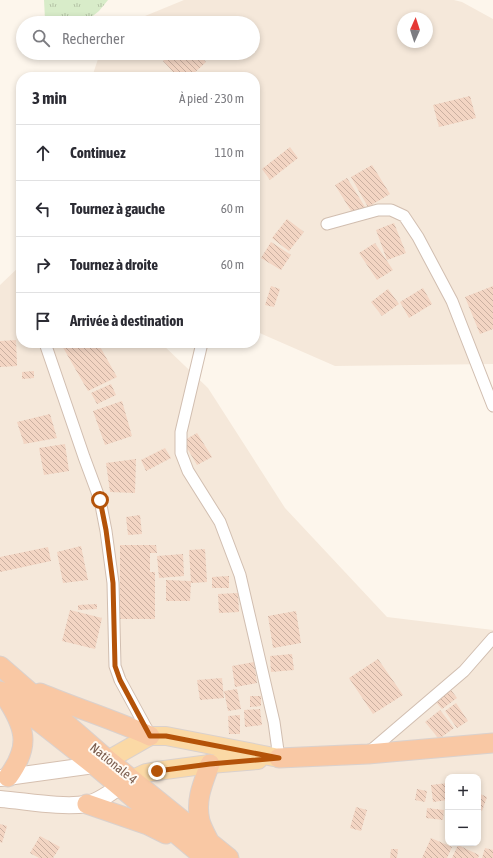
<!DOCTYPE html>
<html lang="fr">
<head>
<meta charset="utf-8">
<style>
	:root { --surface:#fff; --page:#f7f7f7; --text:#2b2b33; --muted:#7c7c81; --line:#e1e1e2 }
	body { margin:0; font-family:"Asap Condensed",sans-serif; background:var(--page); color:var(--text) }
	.controls { position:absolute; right:12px; bottom:12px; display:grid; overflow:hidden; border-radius:8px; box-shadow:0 2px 6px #0003 }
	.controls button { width:36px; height:36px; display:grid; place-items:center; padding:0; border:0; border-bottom:1px solid var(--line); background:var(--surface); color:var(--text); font:20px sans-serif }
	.compass { position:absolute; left:397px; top:12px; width:36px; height:36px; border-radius:50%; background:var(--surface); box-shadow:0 2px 6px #0003; rotate:3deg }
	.stop { position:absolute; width:12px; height:12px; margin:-9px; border:3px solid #b45309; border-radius:50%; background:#fff }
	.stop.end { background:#b45309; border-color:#fff; box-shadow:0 1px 4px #0008 }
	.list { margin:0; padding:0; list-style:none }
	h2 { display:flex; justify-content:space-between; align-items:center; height:52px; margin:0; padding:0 16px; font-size:17px }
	h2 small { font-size:13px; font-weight:400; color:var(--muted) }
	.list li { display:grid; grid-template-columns:26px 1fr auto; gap:12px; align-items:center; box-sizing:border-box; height:56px; padding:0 16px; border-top:1px solid var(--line) }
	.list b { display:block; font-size:15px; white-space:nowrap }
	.list em { font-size:13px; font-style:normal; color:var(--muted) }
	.icon { flex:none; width:22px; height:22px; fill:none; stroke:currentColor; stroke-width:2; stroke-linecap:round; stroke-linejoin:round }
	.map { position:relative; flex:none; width:493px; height:858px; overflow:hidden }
	.search { position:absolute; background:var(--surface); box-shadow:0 2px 6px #0003; left:16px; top:16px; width:244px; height:44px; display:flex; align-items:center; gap:10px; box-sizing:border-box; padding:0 14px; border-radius:22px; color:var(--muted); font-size:15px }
	.panel { position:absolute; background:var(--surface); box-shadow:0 2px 6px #0003; left:16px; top:72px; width:244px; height:276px; border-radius:16px }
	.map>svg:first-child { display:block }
</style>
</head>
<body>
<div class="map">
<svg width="493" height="858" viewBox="0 0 493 858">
	<defs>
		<pattern id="grass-tufts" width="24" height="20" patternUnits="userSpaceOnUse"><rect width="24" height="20" fill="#d8ecc9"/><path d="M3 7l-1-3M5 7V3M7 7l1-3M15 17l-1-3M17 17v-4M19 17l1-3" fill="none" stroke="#b4c2a5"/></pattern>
		<pattern id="building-back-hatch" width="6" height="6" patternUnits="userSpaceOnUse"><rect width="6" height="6" fill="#f3d5c3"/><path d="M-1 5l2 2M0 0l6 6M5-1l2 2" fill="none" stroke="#cab0a1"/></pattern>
	</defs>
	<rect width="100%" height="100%" fill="#fdf6ec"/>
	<!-- residential -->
	<path fill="#f5e8da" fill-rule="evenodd" d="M184 0H454L462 2 493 19V364L335 366 255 331V77H92L100 53H253V23H128ZM403 18H427V42H403Z
		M21 265V343H161L208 388 285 508 387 617 493 630V858H0V285ZM448 777H478V843H448Z"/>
	<!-- grass -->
	<path fill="url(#grass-tufts)" d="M44 0H108L99 11 84 23H48L45 19Z"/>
	<!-- building -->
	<path fill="url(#building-back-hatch)" d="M171 53H197L206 62 190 77H178L163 61Z
		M470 96 476 118 439 127 433 105Z
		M290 147 298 158 270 180 262 169Z
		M372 165 390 194 368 207 351 177Z
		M347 178 365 207 353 214 335 185Z
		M287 219 304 232 289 251 272 238Z
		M394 223 406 253 387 260 376 230Z
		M271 242 291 255 281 270 261 258Z
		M375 243 393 270 377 280 359 253Z
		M271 286 280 289 274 307 265 305Z
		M493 286V329L480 334 465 297Z
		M423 288 432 304 409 318 400 302Z
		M388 289 399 304 382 316 371 302Z
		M16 340 17 366 0 367V341Z
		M62 343H98L117 377 88 391 61 344Z
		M34 371V378L22 379V372Z
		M111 384 116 395 97 404 91 393Z
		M122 401 132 436 105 445 93 411Z
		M50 414 57 438 24 444 17 422Z
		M197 433 212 457 197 465 183 441Z
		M65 444 69 471 44 475 39 448Z
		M165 448 171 458 146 471 141 460Z
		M136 459 135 493 110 492 106 463Z
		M140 515 142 534 128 535 126 517Z
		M120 545H156L157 553H150V572H155V619H120Z
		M81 546 88 580 63 583 57 552Z
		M48 547 51 561 0 572V557Z
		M205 549 207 582 191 583 189 550Z
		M183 554 184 576 159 578 157 556Z
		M229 576V588H212V577Z
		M166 580 191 581 190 601H166Z
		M238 593 239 612 219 613 218 594Z
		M97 604V609L78 610V605Z
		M70 610 102 618 95 649 62 641Z
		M296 611 301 643 273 648 268 616Z
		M292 654 294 670 271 672 270 656Z
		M378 659 403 695 373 714 349 678Z
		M254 662 257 683 235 687 232 666Z
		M222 678 224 698 200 700 197 680Z
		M237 689 241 709 228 711 224 691Z
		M451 690 457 698 442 709 435 701Z
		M250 696H261V706L250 707Z
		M456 703 468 721 457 728 445 711Z
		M260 709 262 725 245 727 244 710Z
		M440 710 454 728 439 739 425 722Z
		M240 715V734H229L228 716Z
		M448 783V800L433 802 431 785Z
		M417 789 427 791 425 802 415 800Z
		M478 793 487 797 482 811 478 809Z
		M356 807 367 810 361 831 350 828Z
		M427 808 444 810 443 820 426 818Z
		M0 824 7 826 2 843 0 842Z
		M40 836 60 847 53 858H39L30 853Z
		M431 838 452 847 447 858H422Z
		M458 845 479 855 478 858H452Z
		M485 848 493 850V858H482Z
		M391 849H398L397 858H390Z"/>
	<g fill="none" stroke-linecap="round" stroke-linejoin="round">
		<!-- minor casing -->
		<g stroke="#d1beb0" stroke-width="13">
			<path id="minor" d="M327 224 378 210H391L404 216 418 237 452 301 493 406
				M45 343 84 457 100 500 106 531 113 583 115 666 120 680 150 735
				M202 343 181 432V453L188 471 220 522 240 575 274 722 279 758
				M368 753 464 671 493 638"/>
		</g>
		<!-- secondary casing -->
		<g stroke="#d6c0b0" stroke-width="18">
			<path id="secondary" d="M0 778 94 765
				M0 799C26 801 61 808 87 804 98 802 110 793 120 786"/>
		</g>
		<!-- primary casing -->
		<g stroke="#dad1cd" stroke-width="20">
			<path id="primary" d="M95 765 108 760 150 736H166L279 758
				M120 786 133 779 146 773 157 771 210 764 258 760"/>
		</g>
		<!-- trunk casing -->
		<g stroke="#dad1cd" stroke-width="21">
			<path id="trunk" d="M0 666 108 760 229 858
				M0 691 94 765 205 858
				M40 693C76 708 114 720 150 736
				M8 701C27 731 29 748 8 777
				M279 758 368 754 493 743
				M87 804 148 825 166 834
				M209 841C206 835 202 828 200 821 195 800 203 783 210 764"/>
		</g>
		<!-- minor -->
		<use href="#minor" stroke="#fff" stroke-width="11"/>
		<!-- secondary -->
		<use href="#secondary" stroke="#fff" stroke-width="16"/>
		<!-- primary -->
		<use href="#primary" stroke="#fbd9a5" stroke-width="18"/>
		<!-- trunk -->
		<use href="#trunk" stroke="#f9c8a4" stroke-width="19"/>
	</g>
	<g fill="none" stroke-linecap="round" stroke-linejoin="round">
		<!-- route -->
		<path stroke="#b45309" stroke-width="5" d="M100 500 106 530 113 583 115 666 120 680 150 736H166L279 758 210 764 157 771"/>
	</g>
	<g text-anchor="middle" stroke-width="4" stroke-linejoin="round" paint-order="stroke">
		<!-- street labels -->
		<g font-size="13" fill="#7a5c4d" stroke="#fffaf3">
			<text transform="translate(114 763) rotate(39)" y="5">Nationale 4</text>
		</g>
	</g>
</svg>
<div class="controls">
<button>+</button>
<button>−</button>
</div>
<svg class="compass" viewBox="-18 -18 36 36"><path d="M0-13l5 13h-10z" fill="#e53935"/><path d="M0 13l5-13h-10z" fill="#7c7c81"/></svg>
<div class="stop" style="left:100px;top:500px"></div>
<div class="stop end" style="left:157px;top:771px"></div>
<div class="search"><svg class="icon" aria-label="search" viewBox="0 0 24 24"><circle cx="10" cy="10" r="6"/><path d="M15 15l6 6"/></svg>Rechercher</div>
<section class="panel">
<h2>3 min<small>À pied · 230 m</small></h2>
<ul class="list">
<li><svg class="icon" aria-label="ahead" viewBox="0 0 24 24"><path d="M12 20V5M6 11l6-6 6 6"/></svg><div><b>Continuez</b></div><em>110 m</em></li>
<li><svg class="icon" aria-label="left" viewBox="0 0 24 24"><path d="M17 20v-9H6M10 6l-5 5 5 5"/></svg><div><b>Tournez à gauche</b></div><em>60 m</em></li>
<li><svg class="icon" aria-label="right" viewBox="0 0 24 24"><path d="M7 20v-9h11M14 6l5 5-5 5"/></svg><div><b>Tournez à droite</b></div><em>60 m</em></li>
<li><svg class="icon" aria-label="arrive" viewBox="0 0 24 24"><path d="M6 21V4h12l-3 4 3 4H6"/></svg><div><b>Arrivée à destination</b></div></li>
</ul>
</section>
</div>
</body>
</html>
